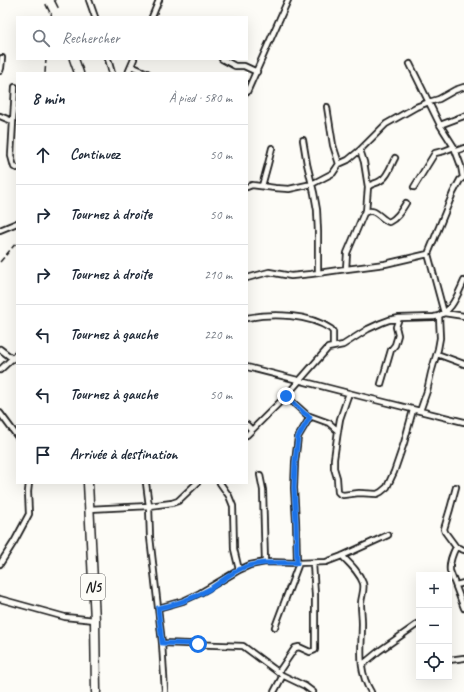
<!DOCTYPE html>
<html lang="fr">
<head>
<meta charset="utf-8">
<style>
	:root { --surface:#fff; --page:#f6f6f7; --text:#1f2937; --muted:#747a83; --line:#e0e1e3 }
	body { margin:0; font-family:Caveat,sans-serif; background:var(--page); color:var(--text) }
	.controls { position:absolute; right:12px; bottom:12px; display:grid; overflow:hidden; border-radius:0px; box-shadow:0 4px 16px #0002 }
	.controls button { width:36px; height:36px; display:grid; place-items:center; padding:0; border:0; border-bottom:1px solid var(--line); background:var(--surface); color:var(--text); font:20px sans-serif }
	.stop { position:absolute; width:12px; height:12px; margin:-9px; border:3px solid #1a73e8; border-radius:50%; background:#fff }
	.stop.end { background:#1a73e8; border-color:#fff; box-shadow:0 1px 4px #0008 }
	.list { margin:0; padding:0; list-style:none }
	h2 { display:flex; justify-content:space-between; align-items:center; height:52px; margin:0; padding:0 16px; font-size:17px }
	h2 small { font-size:13px; font-weight:400; color:var(--muted) }
	.list li { display:grid; grid-template-columns:26px 1fr auto; gap:12px; align-items:center; box-sizing:border-box; height:60px; padding:0 16px; border-top:1px solid var(--line) }
	.list b { display:block; font-size:15px; white-space:nowrap }
	.list em { font-size:13px; font-style:normal; color:var(--muted) }
	.icon { flex:none; width:22px; height:22px; fill:none; stroke:currentColor; stroke-width:2; stroke-linecap:round; stroke-linejoin:round }
	.map { position:relative; flex:none; width:464px; height:692px; overflow:hidden }
	.search { position:absolute; background:var(--surface); box-shadow:0 4px 16px #0002; left:16px; top:16px; width:232px; height:44px; display:flex; align-items:center; gap:10px; box-sizing:border-box; padding:0 14px; border-radius:0px; color:var(--muted); font-size:15px }
	.panel { position:absolute; background:var(--surface); box-shadow:0 4px 16px #0002; left:16px; top:72px; width:232px; height:412px; border-radius:0px }
	.map>svg:first-child { display:block }
</style>
</head>
<body>
<div class="map">
<svg width="464" height="692" viewBox="0 0 464 692">
	<rect width="100%" height="100%" fill="#fdfcf7"/>
	<filter id="ink" filterUnits="userSpaceOnUse"><feTurbulence type="fractalNoise" baseFrequency=".025" numOctaves="2"/><feDisplacementMap in="SourceGraphic" scale="8" xChannelSelector="R" yChannelSelector="G"/><feConvolveMatrix kernelMatrix="1 2 1 2 8 2 1 2 1" color-interpolation-filters="sRGB"/></filter>
	<g filter="url(#ink)">
		<g fill="none" stroke-linecap="round" stroke-linejoin="round">
			<!-- minor casing -->
			<g stroke="#1c1c1c" stroke-width="8">
				<path id="minor" d="M89 0 95 17
					M152 17 159 0
					M108 59 112 73
					M222 59 235 66H244L257 72
					M410 64 440 125 454 147
					M131 66 147 73
					M0 71 1 68 2 58
					M128 73 134 59
					M15 87 11 156 14 167 17 168
					M247 92 288 0
					M327 107 333 145 339 164
					M0 116 12 121
					M440 125 464 116
					M303 140 307 164 314 193 317 210 318 232V273
					M360 150 364 162 368 187
					M456 151 464 148
					M464 177 460 180 453 193 428 254 444 313 464 316
					M262 186 268 164 272 148
					M247 187 252 185 275 188 289 189 312 184 333 173 339 164 348 160 360 150 386 124 416 107 429 102 439 99 455 90 464 87
					M414 187 435 153 444 151 454 147 461 166 463 177
					M366 212 368 187C372 183 376 184 380 181 388 177 391 165 395 158
					M0 230 17 223
					M346 269 347 253 364 213C375 206 380 219 389 222 397 218 401 211 406 203
					M247 278 269 272 291 276 311 274 339 270 385 264 428 254
					M247 318C273 313 309 314 331 329L333 332V347
					M0 349 13 359
					M437 354 464 364
					M247 367 364 397 464 422
					M0 370 17 354
					M381 384 391 350 395 345 398 335 396 327 399 318
					M349 393 340 419 338 431 334 459V468L337 478 338 492 340 494 343 495 359 493 377 494 381 492 387 487 394 472 404 443 413 410
					M286 396 307 415 329 423 338 431
					M420 411 427 391 431 373 438 349 440 338 439 316
					M0 413 17 436
					M247 425 252 430
					M247 435 286 396 328 348 343 345 368 329 381 323 389 320 399 318 434 317C451 314 457 296 464 281
					M260 475 263 490 265 562
					M146 483 149 506 150 537 162 643 165 692
					M220 483 229 496 233 506 234 549 239 570
					M456 487 450 509 444 529 445 532 456 547
					M89 509 149 506 172 503 178 501 197 483
					M464 550 456 547C452 555 449 562 450 571L464 608
					M342 556C350 564 359 572 363 583 365 590 361 597 361 604 361 610 362 617 362 623 362 648 357 669 371 692
					M297 563 296 521 294 488 295 462 298 437 310 417
					M0 564 14 542 29 514 28 492 29 483
					M456 585 464 583
					M0 599 65 617 95 620
					M158 608 183 601 200 593 239 570 250 565 265 562 297 563 326 562 342 556 388 535
					M275 627 299 563
					M162 643 243 646 282 675 305 686 313 692
					M449 660 464 658
					M362 665 379 651 419 623
					M280 670 295 648 299 647 310 652 315 650V595L313 563
					M274 692 282 677V675"/>
			</g>
			<!-- trunk casing -->
			<g stroke="#1c1c1c" stroke-width="11">
				<path id="trunk" d="M74 59 79 73
					M88 483 95 620 96 692"/>
			</g>
			<!-- minor -->
			<use href="#minor" stroke="#fdfcf7" stroke-width="4.5"/>
			<!-- trunk -->
			<use href="#trunk" stroke="#fdfcf7" stroke-width="8"/>
			<!-- rail -->
			<path stroke="#1c1c1c" stroke-width="1.5" stroke-dasharray="6 3" stroke-linecap="butt" d="M51 17 53 0
				M45 73 46 59
				M0 262 17 242"/>
			<!-- trunk-bridge casing -->
			<g stroke="#1c1c1c" stroke-width="11" stroke-linecap="butt">
				<path id="trunk-bridge" d="M50 2 54 10"/>
			</g>
			<!-- trunk-bridge -->
			<use href="#trunk-bridge" stroke="#fdfcf7" stroke-width="8"/>
		</g>
	</g>
	<g fill="none" stroke-linecap="round" stroke-linejoin="round" filter="url(#ink)">
		<!-- route -->
		<path stroke="#1a73e8" stroke-width="5" d="M198 644 162 643 158 608C175 605 193 598 208 590 220 583 231 572 245 567 262 561 279 563 297 563L296 521 294 488 295 462 298 437 310 417 304 413 286 396"/>
	</g>
	<g text-anchor="middle" stroke-width="4" stroke-linejoin="round" paint-order="stroke">
		<!-- shield labels -->
		<rect fill="#fdfcf7" stroke="#605f5e" stroke-width="1" x="81" y="574" width="24" height="26" rx="3"/>
		<g font-size="15" font-weight="bold" fill="#1c1c1c">
			<text x="93" y="592">N5</text>
		</g>
	</g>
</svg>
<div class="controls">
<button>+</button>
<button>−</button>
<button><svg class="icon" aria-label="locate" viewBox="0 0 24 24"><circle cx="12" cy="12" r="6"/><path d="M12 2v4M12 18v4M2 12h4M18 12h4"/></svg></button>
</div>
<div class="stop" style="left:198px;top:644px"></div>
<div class="stop end" style="left:286px;top:396px"></div>
<div class="search"><svg class="icon" aria-label="search" viewBox="0 0 24 24"><circle cx="10" cy="10" r="6"/><path d="M15 15l6 6"/></svg>Rechercher</div>
<section class="panel">
<h2>8 min<small>À pied · 580 m</small></h2>
<ul class="list">
<li><svg class="icon" aria-label="ahead" viewBox="0 0 24 24"><path d="M12 20V5M6 11l6-6 6 6"/></svg><div><b>Continuez</b></div><em>50 m</em></li>
<li><svg class="icon" aria-label="right" viewBox="0 0 24 24"><path d="M7 20v-9h11M14 6l5 5-5 5"/></svg><div><b>Tournez à droite</b></div><em>50 m</em></li>
<li><svg class="icon" aria-label="right" viewBox="0 0 24 24"><path d="M7 20v-9h11M14 6l5 5-5 5"/></svg><div><b>Tournez à droite</b></div><em>210 m</em></li>
<li><svg class="icon" aria-label="left" viewBox="0 0 24 24"><path d="M17 20v-9H6M10 6l-5 5 5 5"/></svg><div><b>Tournez à gauche</b></div><em>220 m</em></li>
<li><svg class="icon" aria-label="left" viewBox="0 0 24 24"><path d="M17 20v-9H6M10 6l-5 5 5 5"/></svg><div><b>Tournez à gauche</b></div><em>50 m</em></li>
<li><svg class="icon" aria-label="arrive" viewBox="0 0 24 24"><path d="M6 21V4h12l-3 4 3 4H6"/></svg><div><b>Arrivée à destination</b></div></li>
</ul>
</section>
</div>
</body>
</html>
